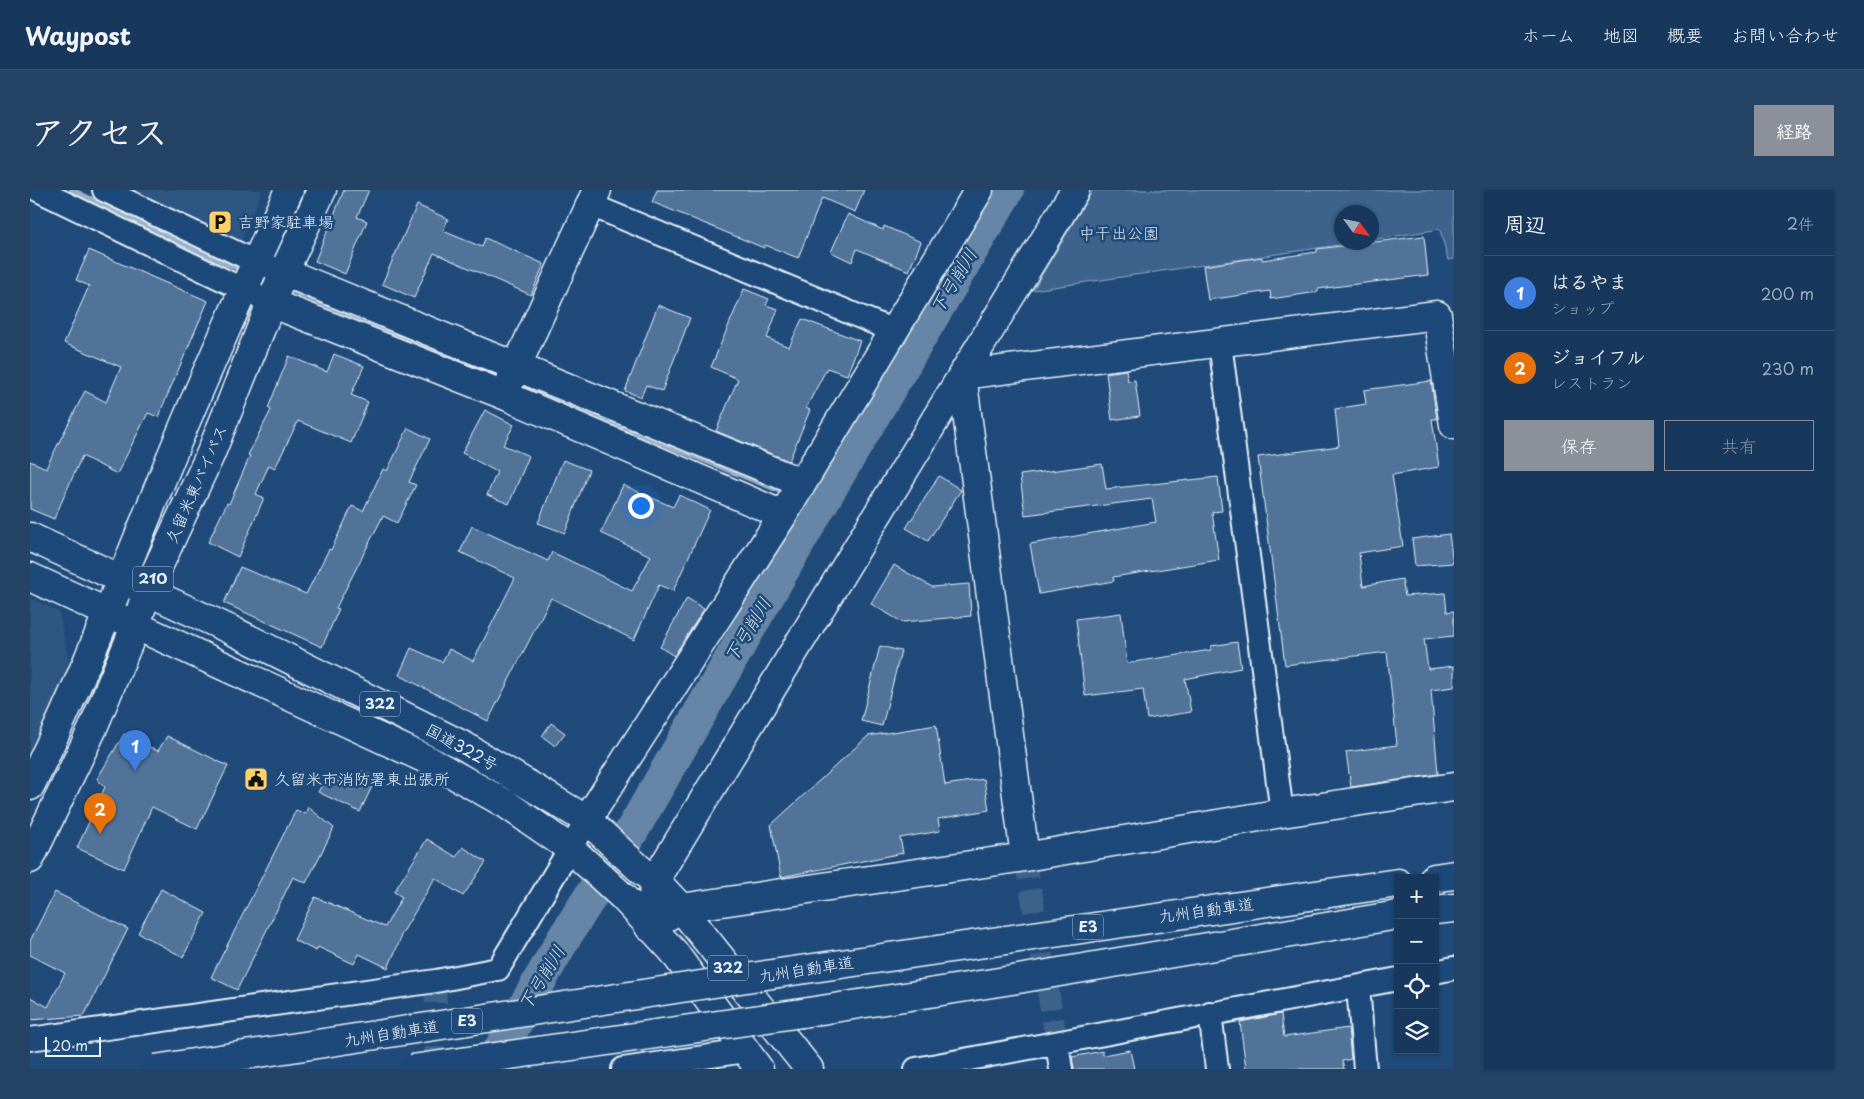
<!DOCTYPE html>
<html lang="ja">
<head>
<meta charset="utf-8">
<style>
	:root { --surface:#17385c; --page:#244365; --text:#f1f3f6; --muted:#9eacbb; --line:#365272; --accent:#8c9099 }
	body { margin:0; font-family:"Playpen Sans","Klee One",sans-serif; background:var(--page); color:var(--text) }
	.controls { position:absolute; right:15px; bottom:15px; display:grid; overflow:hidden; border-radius:0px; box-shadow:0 1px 4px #0004 }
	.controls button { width:45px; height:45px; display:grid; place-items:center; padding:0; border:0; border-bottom:1px solid var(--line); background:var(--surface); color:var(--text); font:25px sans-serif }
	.compass { position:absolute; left:1304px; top:15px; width:45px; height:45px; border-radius:50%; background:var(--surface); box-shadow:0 1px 4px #0004; rotate:123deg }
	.scale { position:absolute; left:15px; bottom:12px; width:56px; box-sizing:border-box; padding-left:5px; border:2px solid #e8f1f8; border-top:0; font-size:14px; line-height:18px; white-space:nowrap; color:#e8f1f8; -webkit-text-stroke:4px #1f4a7a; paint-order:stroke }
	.you { position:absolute; left:610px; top:315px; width:18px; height:18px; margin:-12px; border:4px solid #fff; border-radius:50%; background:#1a73e8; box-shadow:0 0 0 8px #1a73e833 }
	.badge { display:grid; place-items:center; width:32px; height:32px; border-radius:50%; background:var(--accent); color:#fff; font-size:16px; font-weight:700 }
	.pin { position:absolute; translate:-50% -41px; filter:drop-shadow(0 1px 2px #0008) }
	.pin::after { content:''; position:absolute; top:26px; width:18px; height:15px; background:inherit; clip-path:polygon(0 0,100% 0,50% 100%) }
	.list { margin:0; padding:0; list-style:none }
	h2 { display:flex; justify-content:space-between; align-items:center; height:65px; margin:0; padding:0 20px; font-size:21px }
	h2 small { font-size:16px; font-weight:400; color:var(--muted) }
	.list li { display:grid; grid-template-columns:32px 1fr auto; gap:15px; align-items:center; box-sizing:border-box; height:75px; padding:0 20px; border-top:1px solid var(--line) }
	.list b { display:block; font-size:19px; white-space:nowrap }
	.list p { margin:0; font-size:16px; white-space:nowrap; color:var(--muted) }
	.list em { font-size:16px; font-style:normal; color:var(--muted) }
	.actions { display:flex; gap:10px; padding:15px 20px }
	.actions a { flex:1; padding:11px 0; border:1px solid var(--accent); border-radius:0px; text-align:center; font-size:18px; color:var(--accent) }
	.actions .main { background:var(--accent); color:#fff }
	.icon { flex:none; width:28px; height:28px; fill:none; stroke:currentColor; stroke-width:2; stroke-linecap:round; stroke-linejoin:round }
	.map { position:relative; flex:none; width:1424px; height:879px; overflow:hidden; border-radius:0px }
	header { display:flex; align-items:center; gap:30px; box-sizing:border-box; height:70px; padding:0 25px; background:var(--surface); border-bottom:1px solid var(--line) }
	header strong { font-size:24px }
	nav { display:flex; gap:28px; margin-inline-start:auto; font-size:18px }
	.intro { display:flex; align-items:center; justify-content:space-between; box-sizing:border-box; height:120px; padding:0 30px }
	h1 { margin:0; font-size:35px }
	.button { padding:12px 22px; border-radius:0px; background:var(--accent); color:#fff; font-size:18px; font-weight:700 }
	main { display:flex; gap:30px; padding:0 30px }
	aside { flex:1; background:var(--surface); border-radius:0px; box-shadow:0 1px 4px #0004 }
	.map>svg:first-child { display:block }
</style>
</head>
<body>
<header>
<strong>Waypost</strong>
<nav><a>ホーム</a><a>地図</a><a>概要</a><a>お問い合わせ</a></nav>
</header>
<div class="intro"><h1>アクセス</h1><a class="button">経路</a></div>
<main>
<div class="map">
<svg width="1424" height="879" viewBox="0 0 1424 879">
	<rect width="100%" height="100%" fill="#1f4a7a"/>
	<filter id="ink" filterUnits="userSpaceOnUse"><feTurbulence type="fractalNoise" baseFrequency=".02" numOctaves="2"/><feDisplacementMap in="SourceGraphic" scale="10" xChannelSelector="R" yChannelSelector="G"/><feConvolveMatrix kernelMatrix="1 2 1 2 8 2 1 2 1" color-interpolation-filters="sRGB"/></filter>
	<g filter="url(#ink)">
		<!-- built -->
		<path fill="#2e5683" d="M90 0H232L209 57Z
			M0 408 29 422 40 478 0 561Z"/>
		<!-- green -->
		<path fill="#3c628c" stroke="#92aac2" d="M1063 0H1424V69L1418 70 1410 39 1342 50V22H1312V52L1322 53 1003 100Z"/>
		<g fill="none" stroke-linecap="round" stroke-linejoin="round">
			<!-- stream -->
			<path stroke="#9ab0c7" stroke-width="5.5" d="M42 0 173 64 214 81
				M255 98 473 188
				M486 194 758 304
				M771 310 789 317"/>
			<!-- river -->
			<path stroke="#6685a7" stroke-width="34" d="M459 879 534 748 600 644 789 317 977 0"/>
		</g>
		<!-- building -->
		<path fill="#517399" stroke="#e8f1f8" d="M314 0H339L327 27 337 31 315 84 285 71Z
			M627 0H834L825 22 792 8 768 68 735 55 734 58 622 12Z
			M387 15 418 29 413 41 452 57 455 48 514 74 501 105 404 63 384 108 352 94Z
			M818 24 853 40 854 36 891 52 879 81 827 59 822 72 801 62Z
			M1394 46 1398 85 1288 99V102L1241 109 1240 101 1178 110 1173 76 1232 67V70L1287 62V59Z
			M59 60 178 111 128 227 118 223 87 284 52 266 24 329 0 319V271L16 278 55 201 76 212 91 177 34 153 59 96 46 90Z
			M714 99 739 109 736 115 748 119 737 148 759 157 772 129 830 151 817 185 797 178 776 218 780 220 759 271 686 241 708 189 681 177Z
			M628 115 660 128 632 201 616 195 611 207 595 201Z
			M304 164 334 176 321 205 338 212 321 253 268 231 245 278 239 275 226 304 234 308 208 367 178 352 197 313 199 314 220 266 218 265 241 220 238 218 259 166 297 182Z
			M1096 180 1098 191 1105 190 1110 226 1082 230 1076 183Z
			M1401 191 1407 229H1402L1409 277 1362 285 1373 356 1329 363 1333 396 1372 389 1375 406 1415 403 1417 422 1424 421V446L1394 449 1398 479 1424 476V497L1401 500 1408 584 1321 597 1316 562 1367 555 1357 462 1255 475 1228 267 1309 256 1305 219 1336 214 1334 200Z
			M455 220 484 235 473 255 499 266 479 314 457 305 467 282 432 263Z
			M378 238 400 249 379 292 386 295 367 333 353 326 306 418 309 419 292 457 194 413 210 377 276 404 299 359 301 360 322 316 333 321 353 279 357 281Z
			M533 270 559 280 535 343 508 333Z
			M1072 274 1076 299 1188 287 1192 321 1182 322 1189 370 1083 387 1084 391 1009 404 1000 354 1126 332 1122 309 995 325 990 285Z
			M909 286 931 300 898 351 876 338Z
			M593 295 643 317 649 305 680 320 643 401 629 395 604 450 521 408 458 531 369 485 381 458 412 472 419 459 443 471 485 388 430 362 442 336 518 371 522 362 602 401 621 366 571 343Z
			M1419 344 1423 373 1385 376 1382 349Z
			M864 375 902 397 939 394 941 426 872 432 841 414Z
			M657 408 674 419 644 466 630 457Z
			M1091 423 1097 473 1181 460V456L1207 452 1211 478 1155 489 1161 522 1117 529 1113 499 1055 506 1046 429Z
			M850 456 871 461 852 536 831 531Z
			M521 533 535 543 525 556 512 546Z
			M906 535 915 595 954 589 959 620 908 629 910 641 870 648 873 663 751 687 741 635 838 546Z
			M94 544 128 561 137 546 198 576 167 639 122 617 94 679 47 658 75 597 67 589Z
			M332 581 346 588 330 622 288 602 298 585 323 600Z
			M278 617 304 638 276 693 263 687 207 800 181 787 266 620 275 624Z
			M397 649 426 667 433 657 456 672 433 706 405 688 370 747 371 748 358 778 329 764 324 774 288 757 286 761 264 750 285 707 355 737 372 707 364 702Z
			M131 699 176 723 153 767 108 743Z
			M25 702 98 739 54 826 0 830V807L18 817 35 783 0 765V751Z
			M1251 824 1254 847 1318 838 1321 869 1312 871 1314 879H1216L1210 832Z
			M1100 860 1104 879H1044L1042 867 1072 861 1073 865Z"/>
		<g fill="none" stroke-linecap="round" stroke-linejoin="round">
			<!-- minor-tunnel -->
			<path stroke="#3d638d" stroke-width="22" stroke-dasharray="22 11" stroke-linecap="butt" d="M995 667 1027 854
				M405 879 406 791"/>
			<!-- minor casing -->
			<g stroke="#e8f1f8" stroke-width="26">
				<path id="minor" d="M8 0 241 113
					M74 0 226 72 254 82
					M561 15 864 141
					M1190 153 1252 623
					M1405 782 1424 778
					M1328 797 1335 879
					M1180 823 1187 879
					M0 849 406 791 468 779 557 630
					M1027 854 1031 879
					M593 879 715 861
					M886 879 1368 789"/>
			</g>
			<!-- tertiary casing -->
			<g stroke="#e8f1f8" stroke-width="31">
				<path id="tertiary" d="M254 82 772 293
					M241 113 474 205 753 325
					M479 193 567 0
					M557 630 753 325 949 0
					M995 667 932 185 1407 125 1424 235
					M633 729 651 718 995 667 1252 623 1424 597
					M619 737 625 690 1045 0"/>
			</g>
			<!-- trunk casing -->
			<g stroke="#e8f1f8" stroke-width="31">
				<path id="trunk" d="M0 347 201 440 434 556 557 630 613 682 625 690 651 718 779 879
					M0 387 398 570 476 614 541 659 593 707 643 761 729 879
					M0 596C51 494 91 389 134 284 173 188 216 94 259 0
					M0 669 62 540 106 435 117 401 181 263 252 86 292 0"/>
			</g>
			<!-- motorway casing -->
			<g stroke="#e8f1f8" stroke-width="31">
				<path id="motorway" d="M1404 688 1424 685
					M1405 720 1424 718
					M749 783 1368 693
					M772 823 988 789 1368 725"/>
			</g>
			<!-- minor -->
			<use href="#minor" stroke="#1f4a7a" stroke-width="22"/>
			<!-- tertiary -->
			<use href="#tertiary" stroke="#1f4a7a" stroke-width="28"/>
			<!-- trunk -->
			<use href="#trunk" stroke="#1f4a7a" stroke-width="28"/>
			<!-- motorway -->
			<use href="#motorway" stroke="#1f4a7a" stroke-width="28"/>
			<!-- motorway-bridge casing -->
			<g stroke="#e8f1f8" stroke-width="31" stroke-linecap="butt">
				<path id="motorway-bridge" d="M125 879 749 783
					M382 879 772 823"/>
			</g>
			<!-- motorway-bridge -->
			<use href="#motorway-bridge" stroke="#1f4a7a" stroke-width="28"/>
		</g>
	</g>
	<!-- icons -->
	<defs>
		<g id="parking-square" transform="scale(1.25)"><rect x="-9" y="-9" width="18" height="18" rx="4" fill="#ffd166" stroke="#1f4a7a"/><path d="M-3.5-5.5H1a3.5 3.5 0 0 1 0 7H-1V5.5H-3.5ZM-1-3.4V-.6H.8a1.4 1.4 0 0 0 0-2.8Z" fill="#111"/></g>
		<g id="civic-square" transform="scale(1.25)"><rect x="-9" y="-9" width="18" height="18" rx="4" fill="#ffd166" stroke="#1f4a7a"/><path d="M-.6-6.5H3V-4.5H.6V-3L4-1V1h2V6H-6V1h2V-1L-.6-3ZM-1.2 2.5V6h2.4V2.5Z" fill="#111"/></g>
	</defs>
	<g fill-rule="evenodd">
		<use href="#parking-square" x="190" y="32"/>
		<use href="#civic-square" x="226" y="589"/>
	</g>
	<g text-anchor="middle" stroke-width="5" stroke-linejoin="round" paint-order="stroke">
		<!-- shield labels -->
		<g fill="#1f4a7a" stroke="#acbfd2" stroke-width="1">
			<rect x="103" y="376.5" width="40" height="25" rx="4"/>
			<rect x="330" y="501.5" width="40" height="25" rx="4"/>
			<rect x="1043" y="724.5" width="30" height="25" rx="4"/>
			<rect x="678" y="765.5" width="40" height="25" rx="4"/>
			<rect x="422" y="818.5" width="30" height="25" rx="4"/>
		</g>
		<g font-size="15" font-weight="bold" fill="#e8f1f8">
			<text x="123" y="394">210</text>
			<text x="350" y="519">322</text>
			<text x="1058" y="742">E3</text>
			<text x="698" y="783">322</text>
			<text x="437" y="836">E3</text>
		</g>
		<!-- poi labels -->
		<g font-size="16" fill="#e8f1f8" stroke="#1f4a7a" text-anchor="start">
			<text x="208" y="38">吉野家駐車場</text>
			<text x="244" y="595">久留米市消防署東出張所</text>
		</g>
		<!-- park labels -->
		<g font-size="16" fill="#d7e3ed" stroke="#1f4a7a">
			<text x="1089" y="49">中干出公園</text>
		</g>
		<!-- street labels -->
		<g font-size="16" fill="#e8f1f8" stroke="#1f4a7a">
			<text transform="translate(166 294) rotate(-66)" y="6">久留米東バイパス</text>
			<text transform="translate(432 557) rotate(29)" y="6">国道322号</text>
			<text transform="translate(1176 720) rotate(-8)" y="6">九州自動車道</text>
			<text transform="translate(776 779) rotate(-9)" y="6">九州自動車道</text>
			<text transform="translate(361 843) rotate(-9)" y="6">九州自動車道</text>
		</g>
		<!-- water labels -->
		<g font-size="18" font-style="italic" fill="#d4e1ec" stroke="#1f4a7a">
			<text transform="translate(924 91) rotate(-59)" y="6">下弓削川</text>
			<text transform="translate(718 440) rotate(-59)" y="6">下弓削川</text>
			<text transform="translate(512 788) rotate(-59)" y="6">下弓削川</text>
		</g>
	</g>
</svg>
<div class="controls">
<button>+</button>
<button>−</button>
<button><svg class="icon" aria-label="locate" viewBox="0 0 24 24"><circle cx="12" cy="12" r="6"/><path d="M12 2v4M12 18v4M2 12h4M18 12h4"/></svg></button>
<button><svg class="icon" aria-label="layers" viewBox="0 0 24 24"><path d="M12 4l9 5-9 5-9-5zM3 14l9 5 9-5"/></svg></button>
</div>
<svg class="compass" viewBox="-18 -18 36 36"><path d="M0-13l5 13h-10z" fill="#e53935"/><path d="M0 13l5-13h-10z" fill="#9eacbb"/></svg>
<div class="scale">20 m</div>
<div class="you"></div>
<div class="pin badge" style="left:105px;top:581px;background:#3f7fe0">1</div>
<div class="pin badge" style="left:70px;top:644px;background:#e8710a">2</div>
</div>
<aside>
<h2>周辺<small>2件</small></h2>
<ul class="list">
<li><span class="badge" style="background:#3f7fe0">1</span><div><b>はるやま</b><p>ショップ</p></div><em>200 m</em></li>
<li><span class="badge" style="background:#e8710a">2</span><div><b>ジョイフル</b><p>レストラン</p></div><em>230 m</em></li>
</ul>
<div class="actions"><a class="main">保存</a><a>共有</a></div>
</aside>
</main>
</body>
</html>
